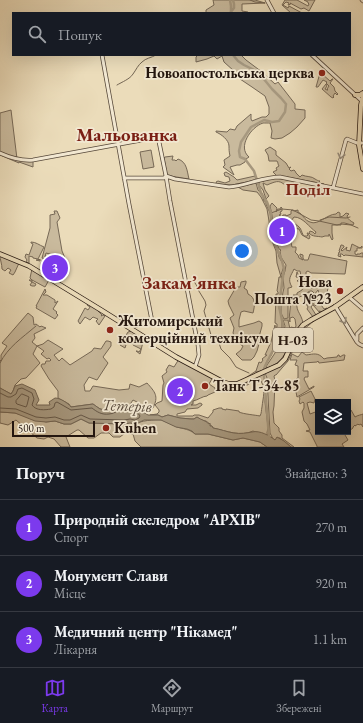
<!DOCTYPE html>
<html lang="uk">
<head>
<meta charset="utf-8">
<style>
	:root { --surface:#171b24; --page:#20242c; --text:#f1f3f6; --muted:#9ea1a6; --line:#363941; --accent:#7c3aed }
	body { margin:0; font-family:"EB Garamond",serif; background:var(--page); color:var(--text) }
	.controls { position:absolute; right:12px; bottom:12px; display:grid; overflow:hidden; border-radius:0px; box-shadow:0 4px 16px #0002 }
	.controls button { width:36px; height:36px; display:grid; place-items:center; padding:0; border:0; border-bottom:1px solid var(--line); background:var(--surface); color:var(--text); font:20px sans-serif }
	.scale { position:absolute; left:12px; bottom:10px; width:83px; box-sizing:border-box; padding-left:4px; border:2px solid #24160f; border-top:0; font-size:11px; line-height:14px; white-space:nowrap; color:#24160f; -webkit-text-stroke:3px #f2e8d2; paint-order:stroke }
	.you { position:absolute; left:242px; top:251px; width:14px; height:14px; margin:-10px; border:3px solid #fff; border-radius:50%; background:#1a73e8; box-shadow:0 0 0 6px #1a73e833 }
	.badge { display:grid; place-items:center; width:26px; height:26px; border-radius:50%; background:var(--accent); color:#fff; font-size:13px; font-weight:700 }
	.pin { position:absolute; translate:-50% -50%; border:2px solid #fff; box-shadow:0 1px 4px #0006 }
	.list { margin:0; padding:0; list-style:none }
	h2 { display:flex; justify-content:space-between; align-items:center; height:52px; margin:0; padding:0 16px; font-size:17px }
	h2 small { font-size:13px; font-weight:400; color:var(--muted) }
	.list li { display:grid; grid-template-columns:26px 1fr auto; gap:12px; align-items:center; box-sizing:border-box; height:56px; padding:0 16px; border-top:1px solid var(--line) }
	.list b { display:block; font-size:15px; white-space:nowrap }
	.list p { margin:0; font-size:13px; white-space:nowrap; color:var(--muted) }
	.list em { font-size:13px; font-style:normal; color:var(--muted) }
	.icon { flex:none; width:22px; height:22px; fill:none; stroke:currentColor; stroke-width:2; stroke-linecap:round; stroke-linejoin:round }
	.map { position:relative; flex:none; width:363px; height:447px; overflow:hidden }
	.search { position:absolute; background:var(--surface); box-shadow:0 4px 16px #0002; left:12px; right:12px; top:12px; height:44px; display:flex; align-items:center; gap:10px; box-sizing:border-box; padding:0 14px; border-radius:0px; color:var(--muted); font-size:15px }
	.sheet { height:220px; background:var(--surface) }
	nav { display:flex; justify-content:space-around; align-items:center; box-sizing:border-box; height:56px; border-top:1px solid var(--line); background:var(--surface); font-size:11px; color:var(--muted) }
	nav a { display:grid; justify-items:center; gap:2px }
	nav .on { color:var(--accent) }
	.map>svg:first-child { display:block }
</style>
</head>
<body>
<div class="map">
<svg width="363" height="447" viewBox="0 0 363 447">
	<rect width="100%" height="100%" fill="#ebdcba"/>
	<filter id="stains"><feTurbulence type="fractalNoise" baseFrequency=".005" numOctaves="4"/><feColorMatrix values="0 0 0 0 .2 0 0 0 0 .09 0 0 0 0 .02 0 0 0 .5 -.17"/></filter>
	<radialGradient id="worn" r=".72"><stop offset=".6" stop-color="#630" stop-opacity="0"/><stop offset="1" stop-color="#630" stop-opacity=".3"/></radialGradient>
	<!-- green -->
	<path fill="#c9ba9d" stroke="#766856" d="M213 0H255L265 3 242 4V11L248 12V13H206V10L214 5Z
		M285 0H297L308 6 309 4 308 3V2L304 0H315L309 11 304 8 301 9 290 3 291 4H290L289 5H288L289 3 286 2 283 5 288 8 289 6 302 13H291L282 5Z
		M198 55H241L246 60 262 72 275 84 278 82 295 104V109L305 110V118L297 127 290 133 282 138 275 139 271 138 272 131 270 123C269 123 265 123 263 123 251 127 237 147 249 157L246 159 245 162 240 165H237L230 167 234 175 223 167 225 165 224 160 230 156C229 151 229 150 229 146 229 140 221 134 216 132V131L227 132 230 129 235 130 237 126 251 114V119L252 121 262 117H266L269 114V107L265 96 252 87 240 79 234 71 224 62 222 56 217 59 214 56 207 59 196 62V57Z
		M320 73H321L330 81 332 79H333L330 83 334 87 335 91 338 94 337 95 335 93 333 96 334 97 333 98 331 97 322 89 326 84 327 86 325 89 327 90H328L327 89 329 86 326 83 327 82 323 80 318 87H316Z
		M11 110 17 159 33 160V167L19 162V163L0 155V113Z
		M270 147 276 151V155L286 163 289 168 291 167 289 169 291 171 294 170 295 171 296 173 300 177 302 175C306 177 312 176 315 179 317 180 318 181 320 181L318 183 324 184 287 177 277 176 273 172 277 170 276 168 279 166 278 164V163L277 161H269L268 155 265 150Z
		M151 150 154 167 143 169 140 152Z
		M173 156 172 160H175L176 161 178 159C187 162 187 171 189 179L170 176 167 175 164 158 165 157Z
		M226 172 234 177 237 180 255 176 256 180 232 185 217 184 216 182 218 181 225 183 230 181 229 177 225 176 224 173Z
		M275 178 294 181 292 185 289 188C279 180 279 180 267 185L263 183 265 190 269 196 266 199 263 190 259 185V182L262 181 263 182V181Z
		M256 183 258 190 262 193 264 201H266V204L270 213 273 235 272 239 278 252 279 257 284 266 281 275 283 282 279 303V308L282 319V331L277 341 271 356 268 359 263 370 244 379 256 371 259 362 261 363 263 360 262 359 267 355H265L271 342 275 325V327H277V324L275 323 276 296V294H278V292L277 291 279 277H281L277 263 276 251 270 236 269 221 267 209 261 197 257 192 243 190 238 187Z
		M272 203 277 208 276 212 278 209H280L281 207 282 208V211L280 212 281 214 279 215 282 217 283 215H286V216L291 214V211L292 210 294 211 298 210V212C303 214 304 220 310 222 318 226 327 214 336 214L338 212 340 213V217L343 216 346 213 349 214 347 216C348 220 351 221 354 223L353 225C349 225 345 222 341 223V225H332V233L333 239 332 240 329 234V236H325L322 237C318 236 312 237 309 233L310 231 313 232 315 234 316 232C309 227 303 217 294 217L291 221C293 224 297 224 300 228 302 231 302 234 304 236H307L308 235 307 233H308L310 237 309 239 302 235 299 229 293 228 289 224H284L283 220H281L282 222V229L284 226C287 233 291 239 292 247H296V250L295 252 298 255 299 258 303 260 300 256V254L303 255V258L304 260H308L310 254H311L347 261 345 274 311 273 308 271 306 272V280H309L306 283 307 286 311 288 326 287 328 288 327 293 329 301 325 304 319 294 318 290 314 295 324 309 327 308 328 309 323 312 319 311 320 313 313 305H315L316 306 317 305 315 297V302L311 307 316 315 313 317 307 309 308 307 307 305 308 304 306 305 303 301 305 300 306 301 304 295 309 292 310 293 308 295 310 298 308 300 310 303H313L312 301 314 299 312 295 314 293 312 291H310L298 298C294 311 301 312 303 323L296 331 291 340V339V342C285 354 281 364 267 368L266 367 267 365 275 353 276 348 283 334 285 326 283 320H288L290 329 291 327 295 328 296 326 295 319 293 317 290 318V322L289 320 291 300 293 295H297V293L302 290 304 287 303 286 301 285V282L297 281 299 279 300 280V278L296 277 297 272 299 276H301L300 271H297L294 269C291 276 287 279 292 287L289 288H288V318L284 319 281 313V305L283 292 284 288 283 277 285 271 286 265 281 257 280 251 281 250 279 249 277 244 275 243 274 238H275L276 237 273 234 274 233C274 224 272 215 270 206Z
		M54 211H57L60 218 57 222 62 251 65 258 46 253 45 257 49 258 48 260 42 258 50 228V215L55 214Z
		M31 242C36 242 39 245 44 247L38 259 39 260 40 259V261L36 260H38V259L33 258V257L29 256V263L26 262 27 260 25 257 26 254 29 255 33 244 31 243Z
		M352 244 360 248 362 246V248H357V251H355V254L357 255V254H360L361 253H363V257L345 255 344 256 342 254H340L341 257 338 256 339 252H340L339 251 341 245H342L344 246V247L341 250 342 251 347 247 346 250 350 251Z
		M0 255 19 263 15 272 13 275 9 273 11 270 8 268 5 271 2 269C2 264 0 260 0 255Z
		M32 269 49 280 45 287 32 280V282L36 284 35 286H32L30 285 32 282 29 280H32L30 278Z
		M246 281V283L244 288 247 290 248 294C256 298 255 305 253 313L244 311 241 312 239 320V327L254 323 259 321 262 323V326L259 337V344L257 351 254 357 251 360H242L236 354 241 350 243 346 238 343 233 333 234 328 230 318 234 315 229 305 228 301 236 287H240L241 282Z
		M45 289 46 292 43 295H47L55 300V303L58 301 53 309 57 312 56 313 58 315 55 319 36 308 37 306H36Z
		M88 303H89L99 309 98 311 102 315 101 316 103 315 105 316 99 325 96 321 98 319 93 317 90 320 85 317 80 324 78 321 85 308 88 310 90 307 87 305Z
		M28 313 33 317 34 325 36 324 40 327 41 326 46 328 34 334 35 338 32 342 37 346 43 344 48 340 63 349 54 355 59 361 62 358 70 365 92 351 94 348 101 349 106 341H108L111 342V346L103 357 108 363 97 380 89 377 84 385 85 391H90L93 386 119 390 129 389 130 384 139 387 147 383C155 392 159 396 153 408H141V404L133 400 129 406C126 406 124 405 122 405 107 407 108 416 93 404L71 407 69 404 58 398V391L49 379 41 366 42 364H45L46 361H50L51 360 49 358 47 359 41 354 44 351 37 346 33 354 40 363 26 378 21 379 15 385 13 391 11 394 0 388V361L1 360V355L7 346 2 343Z
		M315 320 303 330 293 350 288 361 276 375H275L274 376 275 381 274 406 273 412 274 423 279 428V431L282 435V438L294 447H291L280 438H277L275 440 273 439 270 433 267 378 265 373 278 367 298 334 306 325Z
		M131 330 144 338 140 354 136 351H137L139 352 141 349 133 345 135 341 133 340 132 342H131L132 339 129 337 124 344 126 345 125 348 120 345 128 332 131 331Z
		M302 352 306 355C314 354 318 352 324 359L327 358 337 357 338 355H339L340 357 343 355H345L344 360 319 363 318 361 317 362 304 363 303 371H308V377H305L304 379 309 389 314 386V387L297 397 294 382 296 380V379L298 378V366L295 365 297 360H290L292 354 298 357Z
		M179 359 213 377 209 384 215 388V392L208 395 207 396C203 396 198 400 193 401V404L191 405H196L200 403 202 404V405L198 408 187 409 185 412 177 414V416H193L194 415H199L208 418 213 412V410L219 408H222V409L226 410V409L239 411V412C243 414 255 415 260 416 262 412 261 411 262 407 263 397 266 390 261 381 250 380 248 387 238 389L230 386 263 374 266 385 265 402 268 427 267 433 268 437 253 431C241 437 226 431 213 428L212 426H210V424L206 421 201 420 197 417 194 419H191L180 418 168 415 162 417 158 415H150L157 414 159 412V410L155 405 157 403 162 401 163 385 164 383 162 376 167 372 166 370 169 365 174 367Z
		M311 391 315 399 314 403 310 402 307 403 310 414 318 411V432H348V411L351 410 355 417C358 415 361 415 363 414V427L361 424 359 425 358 424 355 426V425L353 427V428L345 434V435L348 440 342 444 344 447H317V446L310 432 306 431 310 430 307 424 304 421 302 412 304 408V403L303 402 300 404 299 401 300 399 299 397Z
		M0 412 15 413 46 422 55 421 64 424H71L81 419 89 423 125 424 130 422 133 424C142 421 153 419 162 420 167 422 172 425 177 427 184 429 189 429 195 434H208L233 440 243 438 260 442 267 447H141L135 441 133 434 125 433 120 437H113L109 433H101L94 438H88L79 430H77L66 437 70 447H61L54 439 48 437 44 439 37 438 16 420 8 425 0 423Z"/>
	<!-- water -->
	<path fill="#a79980" stroke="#736553" d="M22 384 35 390 39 400 36 405H50L49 402 55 398C60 398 68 403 71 407L93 404 100 409 108 410 121 405 135 406 141 409 143 412 148 415H158L162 417 168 415 180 418 191 419H194L197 417C201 420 205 420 209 424L210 423V426H212L213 428C220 429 227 432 234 433 240 434 247 433 252 432 260 430 270 436 275 440L277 437 284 441 291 447H267L260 442 243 438 233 440 208 434H195L192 431 187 429 176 427 161 420H144L136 424 130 423 125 424 89 423 81 419 71 424H64L55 421 46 422 35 421 15 413 0 412V388L11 394 13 391 15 386Z"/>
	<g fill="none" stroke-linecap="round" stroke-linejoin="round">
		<!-- shore -->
		<path stroke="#665848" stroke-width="1" d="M0 393 8 397H11L16 394 18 389 22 388 32 393 34 399 32 405C36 411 45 410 51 409L54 407 55 403 57 402 71 410 92 408C97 412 102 415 109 414 113 414 117 411 121 410 128 408 137 410 140 416L139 418 135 420 130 419 124 420 90 419 81 415 70 420H64L55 417 46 418 36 417 16 409 0 408
			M22 394 27 396 29 397 27 405 26 407 17 404 16 403V401Z"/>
		<!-- stream -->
		<path stroke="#736553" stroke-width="1" d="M250 0 255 2 265 3
			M117 85C122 82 130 79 133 74 136 70 138 65 142 62 146 58 151 58 156 55
			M271 213 282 209 293 210 311 220 319 221 337 225 341 224 351 225 358 228
			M320 220 329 217 346 218 350 217
			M193 280 197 286V288L205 301 206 305 204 311 211 335 216 341 219 343 221 349 230 358 236 367 240 369 249 373
			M0 363C8 347 22 338 36 326
			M256 372 261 371"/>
		<!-- river -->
		<path stroke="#a79980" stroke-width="2.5" d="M230 0 231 6V11
			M230 13 234 8V4L233 0
			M233 55 238 61 244 65 256 71 258 75 263 78 272 89 281 98 286 104 285 112 279 121 272 122 264 120 251 127 241 142 239 151 240 157 245 159 254 171 261 193 267 202 271 213 272 235 282 261 284 269 279 306 283 325V331L265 366 264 374 269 437"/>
		<!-- tertiary casing -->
		<g stroke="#56483a" stroke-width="4.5">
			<path id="tertiary" d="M267 0 274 13
				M362 0 363 1
				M102 55 129 204 152 321 130 327
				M312 55 363 102
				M0 153C11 158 21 161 33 160L158 137 166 176 170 201 198 345 199 355 195 367
				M124 178H164L166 176 175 179 229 187C246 186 262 177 280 177L363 194
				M333 188 346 140 347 139 357 143H363
				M349 297 363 309
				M335 306 357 342 359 344 363 346
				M357 340V334L363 328"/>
		</g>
		<!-- primary casing -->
		<g stroke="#24160f" stroke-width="5.5">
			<path id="primary" d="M355 95H360L363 93
				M363 96 361 105 359 145 363 169
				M0 254 29 266 101 310 176 357 223 382 229 384H237L279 365 285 359 297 333 303 325 311 320 335 307 363 287"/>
		</g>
		<!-- tertiary -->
		<use href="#tertiary" stroke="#f2e8d2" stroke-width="3"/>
		<!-- primary -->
		<use href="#primary" stroke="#ebdcba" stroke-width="4"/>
	</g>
	<!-- one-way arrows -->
	<defs><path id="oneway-chevron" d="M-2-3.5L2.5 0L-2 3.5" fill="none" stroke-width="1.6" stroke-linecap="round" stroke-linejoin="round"/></defs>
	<g stroke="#958a7a">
		<use href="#oneway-chevron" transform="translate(341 156) rotate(104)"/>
		<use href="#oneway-chevron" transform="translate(344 321) rotate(59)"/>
	</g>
	<!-- markers -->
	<g fill="#8f2418" stroke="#f2e8d2" stroke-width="1.5">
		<circle cx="322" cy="73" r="4"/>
		<circle cx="340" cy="291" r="4"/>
		<circle cx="110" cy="330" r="4"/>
		<circle cx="205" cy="386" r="4"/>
		<circle cx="106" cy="428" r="4"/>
	</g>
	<g text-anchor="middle" stroke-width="3.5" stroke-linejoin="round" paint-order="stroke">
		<!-- shield labels -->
		<rect fill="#f2e8d2" stroke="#62554a" stroke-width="1" x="273" y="328" width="40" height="24" rx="3"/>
		<g font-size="14" font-weight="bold" fill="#24160f">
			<text x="293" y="345">Н-03</text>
		</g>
		<!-- poi labels -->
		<g font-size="15" font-weight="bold" fill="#24160f" stroke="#f2e8d2" text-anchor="start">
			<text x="314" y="78" text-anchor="end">Новоапостольська церква</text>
			<text x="332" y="287" text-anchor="end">Нова<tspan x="332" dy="17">Пошта №23</tspan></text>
			<text x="118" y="326">Житомирський<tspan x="118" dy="17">комерційний технікум</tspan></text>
			<text x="213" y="391">Танк Т-34-85</text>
			<text x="114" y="433">Kuhen</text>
		</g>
		<!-- water labels -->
		<g font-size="16" font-style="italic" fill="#584a3c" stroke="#f2e8d2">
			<text transform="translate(127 405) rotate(2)" y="6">Тетерів</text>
		</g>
		<!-- quarter labels -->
		<g font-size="17" font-weight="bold" fill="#7a1f14" stroke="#f2e8d2">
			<text x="308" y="195">Поділ</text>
		</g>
		<!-- district labels -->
		<g font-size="19" font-weight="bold" fill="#7a1f14" stroke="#f2e8d2">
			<text x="127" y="141">Мальованка</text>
			<text x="189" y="289">Закам’янка</text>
		</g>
	</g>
	<rect width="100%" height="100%" filter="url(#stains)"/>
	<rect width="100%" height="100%" fill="url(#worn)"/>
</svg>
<div class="controls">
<button><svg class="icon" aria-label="layers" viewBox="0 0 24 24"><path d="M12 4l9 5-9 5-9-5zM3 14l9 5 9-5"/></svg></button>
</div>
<div class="scale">500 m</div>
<div class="you"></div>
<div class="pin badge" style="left:282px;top:231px">1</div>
<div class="pin badge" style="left:180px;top:391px">2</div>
<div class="pin badge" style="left:55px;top:268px">3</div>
<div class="search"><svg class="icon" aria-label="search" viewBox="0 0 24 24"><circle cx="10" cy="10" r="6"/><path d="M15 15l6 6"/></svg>Пошук</div>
</div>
<section class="sheet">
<h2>Поруч<small>Знайдено: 3</small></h2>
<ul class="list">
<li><span class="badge">1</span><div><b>Природній скеледром &quot;АРХІВ&quot;</b><p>Спорт</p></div><em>270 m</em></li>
<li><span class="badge">2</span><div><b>Монумент Слави</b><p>Місце</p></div><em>920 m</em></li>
<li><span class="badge">3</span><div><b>Медичний центр &quot;Нікамед&quot;</b><p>Лікарня</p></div><em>1.1 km</em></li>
</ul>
</section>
<nav>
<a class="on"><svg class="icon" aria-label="map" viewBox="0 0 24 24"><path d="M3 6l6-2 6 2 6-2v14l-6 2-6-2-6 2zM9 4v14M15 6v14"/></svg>Карта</a>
<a><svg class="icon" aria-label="directions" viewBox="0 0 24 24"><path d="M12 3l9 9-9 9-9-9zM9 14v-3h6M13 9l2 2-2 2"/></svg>Маршрут</a>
<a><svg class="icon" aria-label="saved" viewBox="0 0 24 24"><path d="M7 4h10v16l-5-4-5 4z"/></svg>Збережені</a>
</nav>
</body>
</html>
